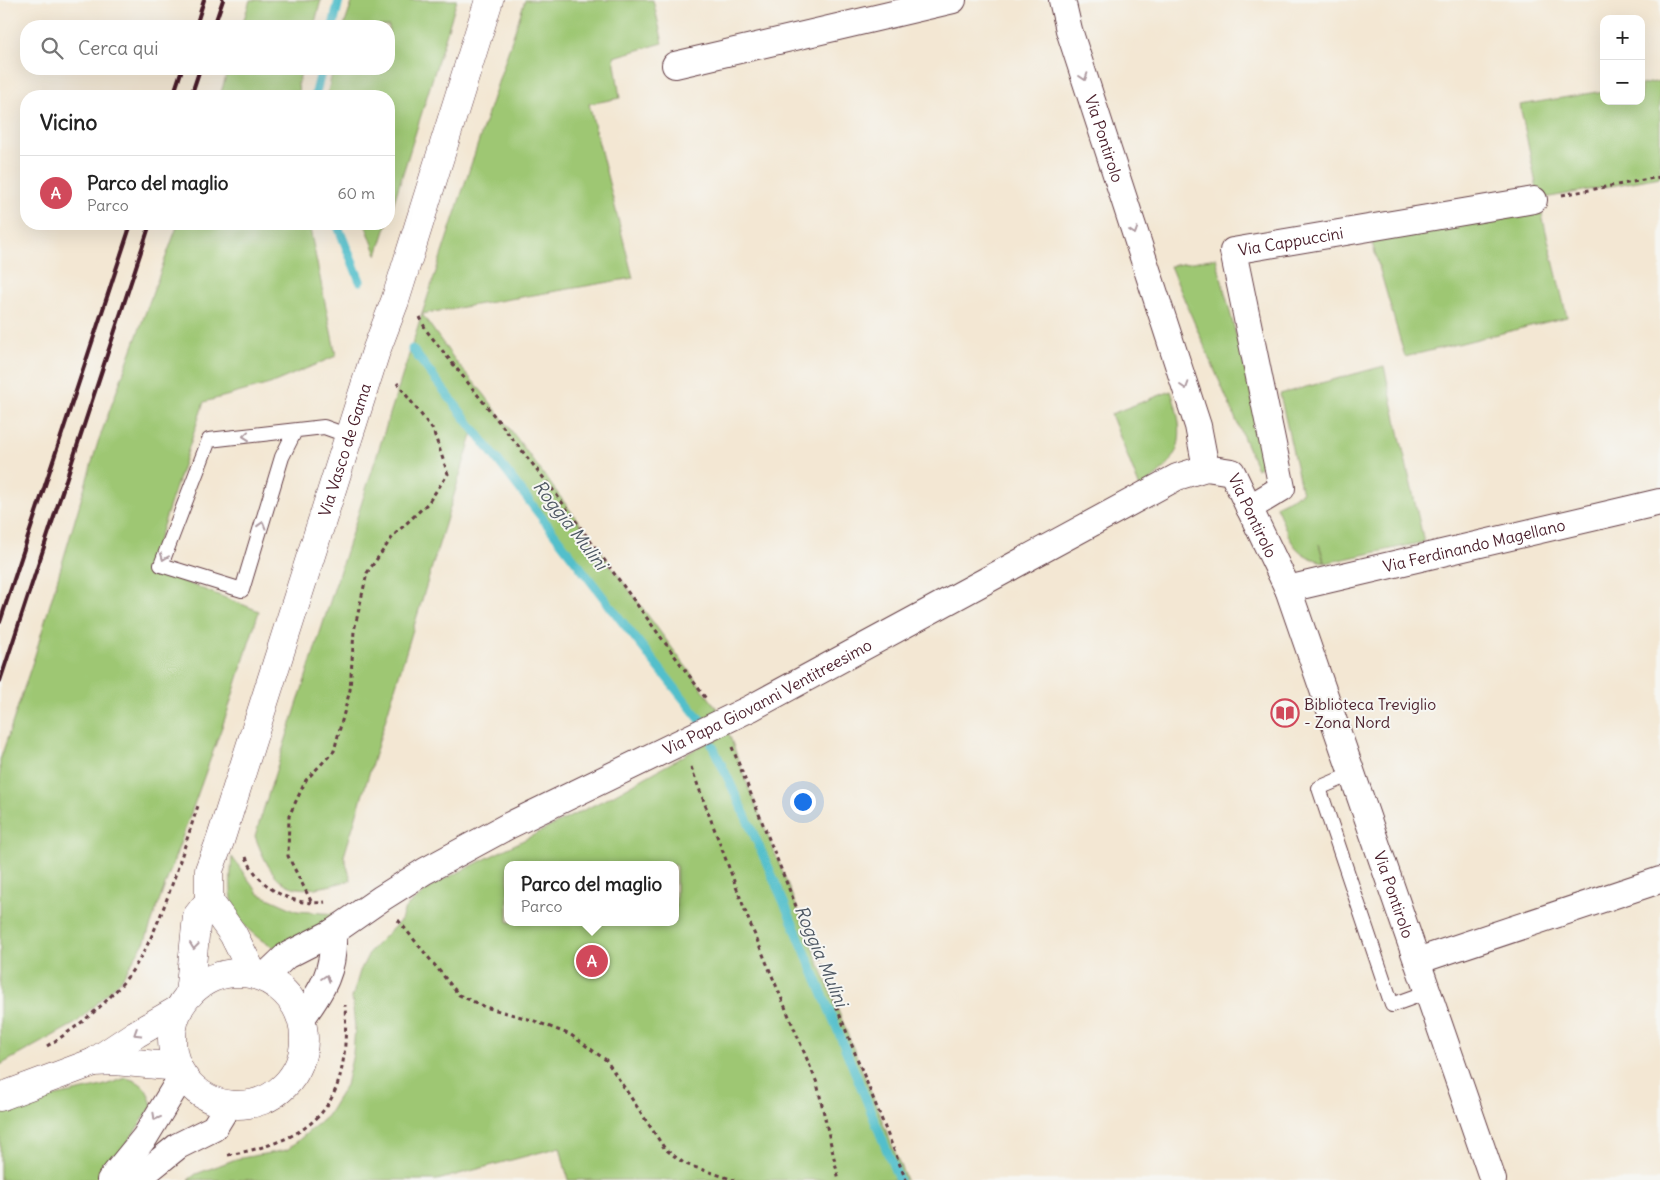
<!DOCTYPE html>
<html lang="it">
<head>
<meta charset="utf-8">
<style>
	:root { --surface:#fff; --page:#f2f2f2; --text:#222; --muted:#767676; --line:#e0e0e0; --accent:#d1495b }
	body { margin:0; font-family:Delius,sans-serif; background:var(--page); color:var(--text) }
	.controls { position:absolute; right:15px; top:15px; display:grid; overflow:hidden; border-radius:10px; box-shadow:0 5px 20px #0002 }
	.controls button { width:45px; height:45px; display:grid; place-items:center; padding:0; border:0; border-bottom:1px solid var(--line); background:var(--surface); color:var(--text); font:25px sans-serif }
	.you { position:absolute; left:802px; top:801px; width:18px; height:18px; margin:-12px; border:4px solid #fff; border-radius:50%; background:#1a73e8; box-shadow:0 0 0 8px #1a73e833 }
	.badge { display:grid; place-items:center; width:32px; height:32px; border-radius:50%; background:var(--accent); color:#fff; font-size:16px; font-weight:700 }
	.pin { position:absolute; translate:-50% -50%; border:2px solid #fff; box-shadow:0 1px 5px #0006 }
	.popup { position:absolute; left:504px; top:861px; width:175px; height:65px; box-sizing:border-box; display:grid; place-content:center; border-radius:10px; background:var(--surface); filter:drop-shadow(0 1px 4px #0005); font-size:16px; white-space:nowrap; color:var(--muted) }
	.popup b { font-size:19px; color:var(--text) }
	.popup::after { content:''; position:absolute; left:50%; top:100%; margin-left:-10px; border:10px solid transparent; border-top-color:var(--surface) }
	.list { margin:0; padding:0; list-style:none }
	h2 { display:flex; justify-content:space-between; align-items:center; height:65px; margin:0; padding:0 20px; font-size:21px }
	h2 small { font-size:16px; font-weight:400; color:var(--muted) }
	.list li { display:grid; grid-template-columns:32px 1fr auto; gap:15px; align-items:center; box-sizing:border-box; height:75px; padding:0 20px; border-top:1px solid var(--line) }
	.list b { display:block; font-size:19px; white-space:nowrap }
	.list p { margin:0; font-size:16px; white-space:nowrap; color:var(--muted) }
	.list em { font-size:16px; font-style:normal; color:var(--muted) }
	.icon { flex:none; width:28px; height:28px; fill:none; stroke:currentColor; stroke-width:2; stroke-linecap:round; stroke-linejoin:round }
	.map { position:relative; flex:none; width:1660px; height:1180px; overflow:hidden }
	.search { position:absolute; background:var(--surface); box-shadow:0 5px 20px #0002; left:20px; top:20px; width:375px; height:55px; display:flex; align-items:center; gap:12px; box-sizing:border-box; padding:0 18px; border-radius:20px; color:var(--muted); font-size:19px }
	.panel { position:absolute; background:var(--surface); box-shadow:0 5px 20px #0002; left:20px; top:90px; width:375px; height:140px; border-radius:20px }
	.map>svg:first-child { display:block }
</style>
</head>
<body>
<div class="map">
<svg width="1660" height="1180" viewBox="0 0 1660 1180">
	<rect width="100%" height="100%" fill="#f6f6f2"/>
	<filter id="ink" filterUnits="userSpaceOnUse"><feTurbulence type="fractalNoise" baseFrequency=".02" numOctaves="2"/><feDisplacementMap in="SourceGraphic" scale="10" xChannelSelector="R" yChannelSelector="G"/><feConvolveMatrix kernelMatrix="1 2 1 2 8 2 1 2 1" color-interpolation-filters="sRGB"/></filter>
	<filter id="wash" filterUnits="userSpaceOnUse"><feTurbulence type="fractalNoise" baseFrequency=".0096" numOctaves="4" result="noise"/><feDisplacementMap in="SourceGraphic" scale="20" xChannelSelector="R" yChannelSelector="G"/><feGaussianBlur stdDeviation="1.12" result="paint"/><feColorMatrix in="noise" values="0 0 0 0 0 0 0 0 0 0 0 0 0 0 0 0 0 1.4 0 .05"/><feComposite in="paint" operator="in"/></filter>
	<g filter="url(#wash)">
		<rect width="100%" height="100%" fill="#f3e7d3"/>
		<!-- green -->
		<path fill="#9ec773" stroke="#74734f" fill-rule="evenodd" d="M250 0H321L314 26H242Z
			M353 0H457L389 218V96H327L333 69H389V26H344Z
			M525 0H653L663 43 614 57 620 98 589 104 633 278 422 314 457 363 484 394 718 710 702 722 615 614 474 429 344 856 351 880C294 896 276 894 255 836L422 314Z
			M228 69H302L298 84 299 96H220Z
			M1660 81V177L1539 199 1520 105 1604 91V101H1641V85Z
			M1541 211 1567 317 1405 357 1371 239Z
			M178 224H309L336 356 270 384 204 402 149 568 259 611 228 710 145 941 121 980 76 1023 0 1065V760L35 655 98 442Z
			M365 224H387L377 255Z
			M1216 258 1267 454V463L1257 469 1170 266Z
			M1384 366 1424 542 1325 563 1319 544 1324 562C1290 555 1289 535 1276 506L1302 493 1280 394Z
			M1171 391C1187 440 1183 458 1140 488L1111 414Z
			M728 731 746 781 906 1180H568L560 1147 437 1180H188L196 1174 236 1159 287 1150 327 1116 346 1085 353 1054 355 1027 352 998 360 971 370 951 401 920 405 908 435 884 612 796ZM508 865H676V922H508Z
			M232 857 259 894 297 911 336 914 293 945 272 947C231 922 228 903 232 857Z
			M126 1078C143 1082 148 1089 152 1106L102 1180H0V1108L102 1086Z"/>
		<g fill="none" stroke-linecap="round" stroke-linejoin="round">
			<!-- stream -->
			<path stroke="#52bfcb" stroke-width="9" d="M333 26 339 0
				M315 96 322 69
				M337 224 360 281
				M412 349 620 619 702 722
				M712 745C781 887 839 1034 899 1180"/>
		</g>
	</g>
	<g filter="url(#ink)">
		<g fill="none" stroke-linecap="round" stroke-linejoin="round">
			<!-- lane casing -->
			<g stroke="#633d44" stroke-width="16">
				<path id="lane" d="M295 431 282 457 242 590 161 565 209 440 324 427 349 436
					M1352 774 1319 788 1392 1005 1428 992"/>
			</g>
			<!-- street casing -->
			<g stroke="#633d44" stroke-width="28">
				<g id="street">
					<path id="s1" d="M1062 0 1069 30 1198 426 1206 468"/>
					<path d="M675 65 953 0"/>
					<path id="s2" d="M1249 508 1282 488 1233 251 1534 200"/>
					<path id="s3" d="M1288 589 1660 502"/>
					<path d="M1417 961 1660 880"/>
					<path id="s4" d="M263 978 286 956 333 932 382 898 425 871 508 826 751 708 1177 477 1206 468 1232 472 1288 589 1493 1180"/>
					<path d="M302 1018C323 989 335 970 333 932"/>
					<path d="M110 1180 145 1137 182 1076"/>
					<path d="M136 1180 178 1146 214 1128 228 1105"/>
				</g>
			</g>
			<!-- secondary casing -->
			<g stroke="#633d44" stroke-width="29">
				<g id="secondary">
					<circle cx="238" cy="1039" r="66"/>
					<path id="s5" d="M253 974 233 934 209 901V870L220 841 376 351 395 301 489 0"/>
					<path d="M189 995 197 916 209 901"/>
					<path d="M94 1062 115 1061 178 1067"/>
					<path d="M0 1097 94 1062 136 1034 179 1009"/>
				</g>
			</g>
			<!-- path -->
			<path stroke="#633d44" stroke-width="3" stroke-dasharray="4 4" stroke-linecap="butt" d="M1562 195 1660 177
				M420 317 426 330 550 486 707 700
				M732 747 906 1180
				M691 767 749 921 817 1083 839 1180
				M246 857C259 888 292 907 325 902
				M311 901 288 856 289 816 306 780 334 751 350 690 354 631 367 573 394 535 428 503 448 474 433 430 397 383
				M398 920 459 995 485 1007 532 1020 571 1035 606 1060 665 1149 685 1164 734 1180
				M47 1046C78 1027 107 1004 129 975 161 933 181 854 199 803
				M228 1155C323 1138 350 1101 345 1005"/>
			<!-- lane -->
			<use href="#lane" stroke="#fff" stroke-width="14"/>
			<!-- street -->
			<use href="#street" stroke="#fff" stroke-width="26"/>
			<!-- secondary -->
			<use href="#secondary" stroke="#fff" stroke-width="28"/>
			<!-- rail -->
			<path stroke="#4a1f2b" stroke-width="4" d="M196 26 204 0
				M214 26 223 0
				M173 96 182 69
				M191 96 200 69
				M0 622 131 224
				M0 681 150 224"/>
		</g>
		<!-- one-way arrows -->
		<defs><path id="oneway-chevron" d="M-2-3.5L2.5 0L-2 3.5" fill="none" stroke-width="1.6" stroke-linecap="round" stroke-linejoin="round" transform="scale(1.25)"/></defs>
		<g stroke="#ae9aa0">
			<use href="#oneway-chevron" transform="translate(1084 77) rotate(72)"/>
			<use href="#oneway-chevron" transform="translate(1134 231) rotate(72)"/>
			<use href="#oneway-chevron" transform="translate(1185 386) rotate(72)"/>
			<use href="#oneway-chevron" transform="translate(246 436) rotate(174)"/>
			<use href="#oneway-chevron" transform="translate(262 525) rotate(-73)"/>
			<use href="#oneway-chevron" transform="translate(164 557) rotate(111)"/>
			<use href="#oneway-chevron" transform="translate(194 946) rotate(97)"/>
			<use href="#oneway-chevron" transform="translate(326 978) rotate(-72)"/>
			<use href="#oneway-chevron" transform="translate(137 1033) rotate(148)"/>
			<use href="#oneway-chevron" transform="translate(156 1117) rotate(119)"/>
		</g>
	</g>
	<!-- icons -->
	<defs>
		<g id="library-ring" transform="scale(1.4375)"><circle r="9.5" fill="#f6f6f2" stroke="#d1495b" stroke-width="1.5"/><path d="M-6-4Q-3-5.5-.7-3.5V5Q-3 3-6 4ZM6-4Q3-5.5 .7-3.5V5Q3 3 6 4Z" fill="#d1495b"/></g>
	</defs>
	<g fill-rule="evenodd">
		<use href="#library-ring" x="1285" y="713"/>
	</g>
	<g text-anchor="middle" stroke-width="4" stroke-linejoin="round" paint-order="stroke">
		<!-- street labels -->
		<g font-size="16" fill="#4a1f2b" stroke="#f6f6f2">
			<text dy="6" stroke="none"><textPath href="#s1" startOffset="145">Via Pontirolo</textPath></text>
			<text dy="6" stroke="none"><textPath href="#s2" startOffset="339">Via Cappuccini</textPath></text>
			<text dy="6" stroke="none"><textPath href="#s5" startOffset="558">Via Vasco de Gama</textPath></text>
			<text dy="6" stroke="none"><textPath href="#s4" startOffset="1149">Via Pontirolo</textPath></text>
			<text dy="6" stroke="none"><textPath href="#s3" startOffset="191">Via Ferdinando Magellano</textPath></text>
			<text dy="6" stroke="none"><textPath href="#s4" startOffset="579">Via Papa Giovanni Ventitreesimo</textPath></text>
			<text dy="6" stroke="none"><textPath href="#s4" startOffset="1554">Via Pontirolo</textPath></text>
		</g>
		<!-- poi labels -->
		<g font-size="16" fill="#4a1f2b" stroke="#f6f6f2" text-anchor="start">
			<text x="1304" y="710">Biblioteca Treviglio<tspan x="1304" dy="18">- Zona Nord</tspan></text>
		</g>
		<!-- water labels -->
		<g font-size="18" font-style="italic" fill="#4d5763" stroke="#f6f6f2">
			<text transform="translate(570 525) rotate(52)" y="6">Roggia Mulini</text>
			<text transform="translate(821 956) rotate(67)" y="6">Roggia Mulini</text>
		</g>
	</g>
</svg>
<div class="controls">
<button>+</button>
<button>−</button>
</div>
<div class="you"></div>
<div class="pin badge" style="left:592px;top:961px">A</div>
<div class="popup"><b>Parco del maglio</b>Parco</div>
<div class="search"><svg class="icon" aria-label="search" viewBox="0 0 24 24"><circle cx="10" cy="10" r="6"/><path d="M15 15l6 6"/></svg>Cerca qui</div>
<section class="panel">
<h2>Vicino<small></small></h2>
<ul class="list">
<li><span class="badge">A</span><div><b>Parco del maglio</b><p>Parco</p></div><em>60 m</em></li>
</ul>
</section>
</div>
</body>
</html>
